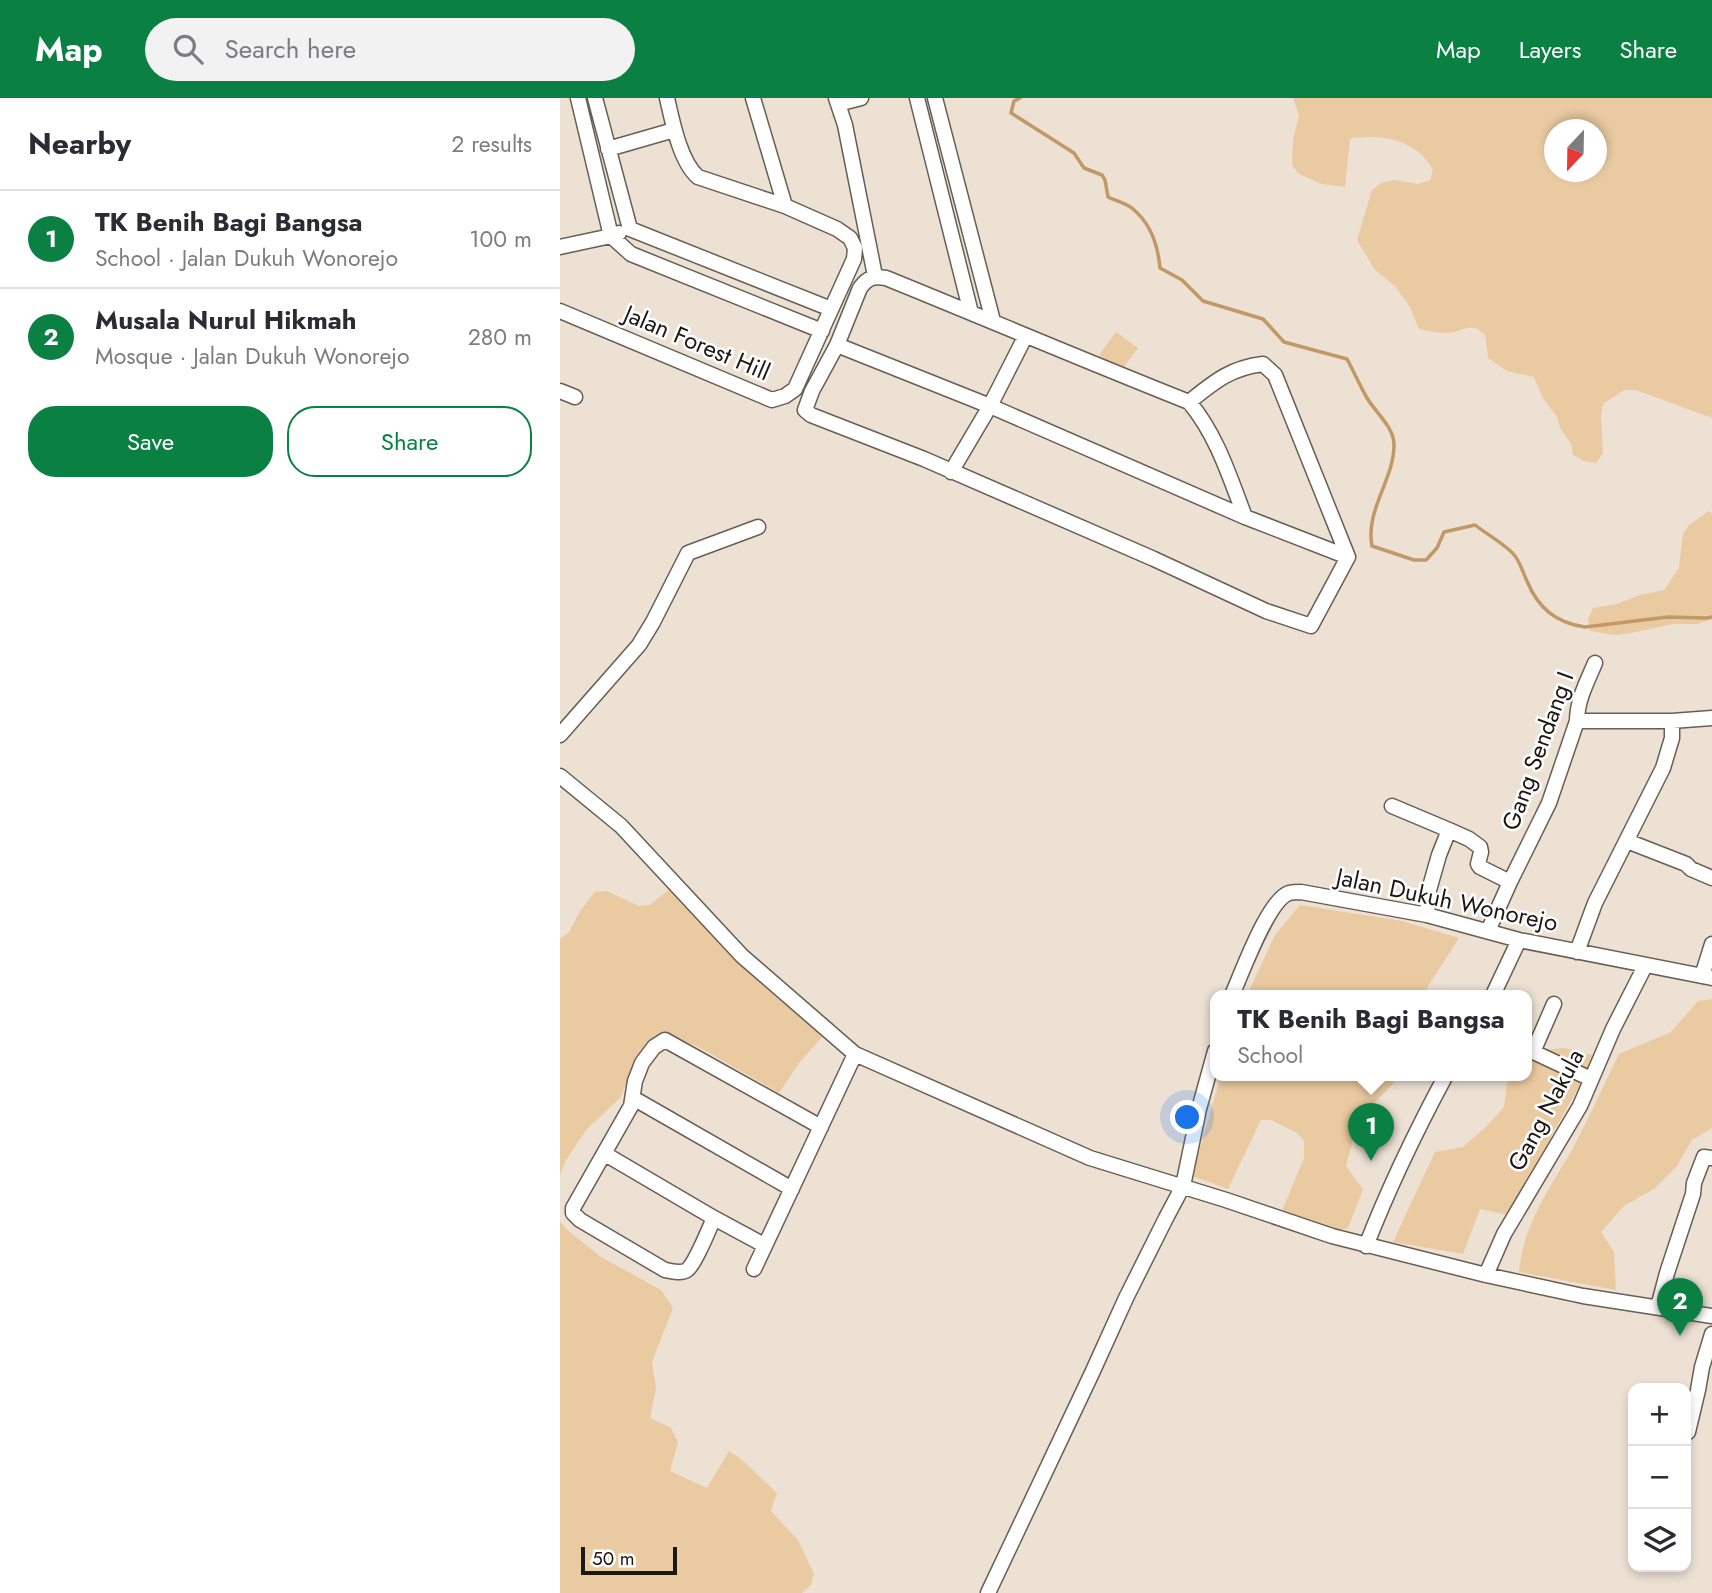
<!DOCTYPE html>
<html lang="en">
<head>
<meta charset="utf-8">
<style>
	:root { --surface:#fff; --page:#f2f2f3; --text:#2b2b33; --muted:#7c7c81; --line:#e1e1e2; --accent:#0b8043 }
	body { margin:0; font-family:Jost,sans-serif; background:var(--page); color:var(--text) }
	.controls { position:absolute; right:21px; bottom:21px; display:grid; overflow:hidden; border-radius:14px; box-shadow:0 4px 10px #0003 }
	.controls button { width:63px; height:63px; display:grid; place-items:center; padding:0; border:0; border-bottom:2px solid var(--line); background:var(--surface); color:var(--text); font:35px sans-serif }
	.compass { position:absolute; left:984px; top:21px; width:63px; height:63px; border-radius:50%; background:var(--surface); box-shadow:0 4px 10px #0003; rotate:202deg }
	.scale { position:absolute; left:21px; bottom:18px; width:96px; box-sizing:border-box; padding-left:7px; border:4px solid #1b1712; border-top:0; font-size:19px; line-height:24px; white-space:nowrap; color:#1b1712; -webkit-text-stroke:5px #fff; paint-order:stroke }
	.you { position:absolute; left:628px; top:1020px; width:24px; height:24px; margin:-18px; border:5px solid #fff; border-radius:50%; background:#1a73e8; box-shadow:0 0 0 10px #1a73e833 }
	.badge { display:grid; place-items:center; width:46px; height:46px; border-radius:50%; background:var(--accent); color:#fff; font-size:23px; font-weight:700 }
	.pin { position:absolute; translate:-50% -58px; filter:drop-shadow(0 2px 4px #0008) }
	.pin::after { content:''; position:absolute; top:37px; width:24px; height:21px; background:inherit; clip-path:polygon(0 0,100% 0,50% 100%) }
	.popup { position:absolute; left:650px; top:892px; width:322px; height:91px; box-sizing:border-box; display:grid; place-content:center; border-radius:14px; background:var(--surface); filter:drop-shadow(0 2px 5px #0005); font-size:23px; white-space:nowrap; color:var(--muted) }
	.popup b { font-size:26px; color:var(--text) }
	.popup::after { content:''; position:absolute; left:50%; top:100%; margin-left:-14px; border:14px solid transparent; border-top-color:var(--surface) }
	.list { margin:0; padding:0; list-style:none }
	h2 { display:flex; justify-content:space-between; align-items:center; height:91px; margin:0; padding:0 28px; font-size:30px }
	h2 small { font-size:23px; font-weight:400; color:var(--muted) }
	.list li { display:grid; grid-template-columns:46px 1fr auto; gap:21px; align-items:center; box-sizing:border-box; height:98px; padding:0 28px; border-top:2px solid var(--line) }
	.list b { display:block; font-size:26px; white-space:nowrap }
	.list p { margin:0; font-size:23px; white-space:nowrap; color:var(--muted) }
	.list em { font-size:23px; font-style:normal; color:var(--muted) }
	.actions { display:flex; gap:14px; padding:21px 28px }
	.actions a { flex:1; padding:16px 0; border:2px solid var(--accent); border-radius:28px; text-align:center; font-size:24px; color:var(--accent) }
	.actions .main { background:var(--accent); color:#fff }
	.icon { flex:none; width:38px; height:38px; fill:none; stroke:currentColor; stroke-width:2; stroke-linecap:round; stroke-linejoin:round }
	.map { position:relative; flex:none; width:1152px; height:1495px; overflow:hidden }
	header { display:flex; align-items:center; gap:42px; box-sizing:border-box; height:98px; padding:0 35px; background:var(--accent); color:#fff }
	header strong { font-size:33px }
	nav { display:flex; gap:38px; margin-inline-start:auto; font-size:24px }
	.search { width:490px; height:63px; background:var(--page); display:flex; align-items:center; gap:18px; box-sizing:border-box; padding:0 24px; border-radius:38px; color:var(--muted); font-size:26px }
	main { display:flex }
	aside { flex:1; background:var(--surface) }
	.map>svg:first-child { display:block }
</style>
</head>
<body>
<header>
<strong>Map</strong>
<div class="search"><svg class="icon" aria-label="search" viewBox="0 0 24 24"><circle cx="10" cy="10" r="6"/><path d="M15 15l6 6"/></svg>Search here</div>
<nav><a>Map</a><a>Layers</a><a>Share</a></nav>
</header>
<main>
<aside>
<h2>Nearby<small>2 results</small></h2>
<ul class="list">
<li><span class="badge">1</span><div><b>TK Benih Bagi Bangsa</b><p>School · Jalan Dukuh Wonorejo</p></div><em>100 m</em></li>
<li><span class="badge">2</span><div><b>Musala Nurul Hikmah</b><p>Mosque · Jalan Dukuh Wonorejo</p></div><em>280 m</em></li>
</ul>
<div class="actions"><a class="main">Save</a><a>Share</a></div>
</aside>
<div class="map">
<svg width="1152" height="1495" viewBox="0 0 1152 1495">
	<rect width="100%" height="100%" fill="#ede1d4"/>
	<!-- green -->
	<path fill="#eacaa1" fill-rule="evenodd" d="M733 0H1152V320L1076 292H1064L1043 306 1041 318 1043 355 1036 365 1024 363 1013 357 1011 346 1000 330 997 319 983 300 974 279 947 273 928 260 925 237 916 230C903 229 906 231 894 234 883 237 870 233 859 231L850 209 835 188 815 172 797 142 812 92 821 85 834 82 858 86 870 82 873 72C858 42 820 35 790 41L785 89 762 86 739 76 732 67 733 41 739 18ZM995 32H1036V74H995Z
		M556 234 578 250 561 273 539 257Z
		M1149 413 1152 415V521L1137 526H1113L1066 536 1054 537 1030 533 1028 521 1033 510 1057 506 1080 497 1104 492 1119 470 1123 436 1129 427Z
		M122 781 189 853 274 926 239 965 219 995 139 949 108 937 74 967 60 1000 26 1032 6 1062 0 1077V841L9 834 20 813 35 794 47 793 79 808 90 807Z
		M740 807 842 823 899 840 867 890 865 897H687L715 837Z
		M1152 901V1030L1132 1042 1117 1068 1094 1091 1064 1108 1041 1134 1054 1154 1056 1192 959 1174C963 1126 991 1089 1014 1048 1030 1018 1044 986 1059 956L1111 934 1138 903Z
		M1004 950 1036 958 994 1033 975 1073 947 1117 920 1111 903 1156 833 1144 875 1054 903 1049 925 1030 944 1009 947 986 952 977H967V954Z
		M661 977H842L810 1009 794 1038 786 1068 803 1091 788 1130 774 1133 721 1115 744 1060V1043L737 1035 711 1022H701L668 1091 632 1078Z
		M0 1123 6 1131 41 1159 101 1192 113 1210 92 1264 96 1290 90 1320 111 1330 118 1344 110 1373 147 1390 169 1353 181 1361 217 1395 211 1413 238 1442 254 1476 251 1487 242 1495H0Z"/>
	<g fill="none" stroke-linecap="round" stroke-linejoin="round">
		<!-- stream -->
		<path stroke="#c09967" stroke-width="3.5" d="M460 0 454 3 451 15 514 55 524 70 542 77 545 82 548 99C556 103 566 105 573 111 591 126 598 147 600 170L622 182 643 203 703 221 724 244 787 261C794 274 800 288 807 300 816 315 834 329 834 347 834 382 805 412 812 448L854 462H866L877 450 884 434 915 427C925 435 949 449 955 458 960 464 963 475 967 483 978 510 996 525 1025 529L1108 519 1147 520 1152 519"/>
		<!-- minor casing -->
		<g stroke="#685e52" stroke-width="17">
			<path id="minor" d="M18 0 51 138 71 156 262 233
				M35 0 70 131 271 211
				M193 0 225 108
				M276 0 285 27 315 178
				M357 0 411 215
				M375 0 433 223
				M278 6 301 0
				M48 51 114 32
				M0 149 51 138 59 135
				M0 213 212 302 225 298 235 291 294 161 295 150 290 140 277 131 225 108 138 79C120 64 112 22 107 0
				M277 247 430 308 685 419
				M0 293 15 299
				M629 304C654 284 670 270 703 266L715 277 788 459 751 528 706 513 594 461 364 361 251 317 245 312 252 293 277 247 300 190C308 179 314 178 326 180 427 221 528 264 629 304 657 337 670 380 685 419L788 459
				M391 374 430 308 465 239
				M1017 623H1112L1152 620
				M0 637 79 547 93 524 128 455 198 429
				M0 678 61 728 182 858 295 956 530 1060 666 1102 772 1138 926 1177 1023 1198 1152 1218
				M832 708 889 732 879 757 869 792 867 817
				M889 732 909 741 920 749 921 754 918 766 920 769 950 784
				M1067 743 1126 766 1131 771 1152 780
				M928 833 950 784 989 705 1017 623C1017 602 1027 584 1035 565
				M1017 854 1035 805 1103 670 1112 640V623
				M1142 878 1152 846
				M672 897C682 875 708 802 729 795 733 794 737 794 741 794L867 817 959 842 1152 880
				M933 897 959 842
				M967 951 1031 981
				M973 954 994 906
				M73 1000 232 1091
				M45 1056 154 1120 204 1147
				M154 1120C149 1131 135 1166 127 1172 121 1176 112 1173 105 1172L20 1122 13 1115V1110L71 1008 75 983 82 965 94 949 105 942 261 1029
				M806 1148C829 1089 856 1033 886 977
				M194 1171 295 956
				M926 1177 944 1136 1020 1008 1053 931 1085 868
				M1098 1209 1107 1175 1133 1096 1134 1085 1144 1059 1152 1060
				M1128 1334 1138 1292 1142 1269 1152 1236
				M428 1495 532 1275 566 1200 606 1120 623 1088 639 1011 655 953"/>
		</g>
		<!-- minor -->
		<use href="#minor" stroke="#fff" stroke-width="14"/>
	</g>
	<g text-anchor="middle" stroke-width="5" stroke-linejoin="round" paint-order="stroke">
		<!-- street labels -->
		<g font-size="24" fill="#1b1712" stroke="#fff">
			<text transform="translate(137 245) rotate(23)" y="8">Jalan Forest Hill</text>
			<text transform="translate(978 653) rotate(-70)" y="8">Gang Sendang I</text>
			<text transform="translate(887 802) rotate(12)" y="8">Jalan Dukuh Wonorejo</text>
			<text transform="translate(986 1012) rotate(-62)" y="8">Gang Nakula</text>
		</g>
	</g>
</svg>
<div class="controls">
<button>+</button>
<button>−</button>
<button><svg class="icon" aria-label="layers" viewBox="0 0 24 24"><path d="M12 4l9 5-9 5-9-5zM3 14l9 5 9-5"/></svg></button>
</div>
<svg class="compass" viewBox="-18 -18 36 36"><path d="M0-13l5 13h-10z" fill="#e53935"/><path d="M0 13l5-13h-10z" fill="#7c7c81"/></svg>
<div class="scale">50 m</div>
<div class="you"></div>
<div class="pin badge" style="left:811px;top:1063px">1</div>
<div class="popup"><b>TK Benih Bagi Bangsa</b>School</div>
<div class="pin badge" style="left:1120px;top:1238px">2</div>
</div>
</main>
</body>
</html>
